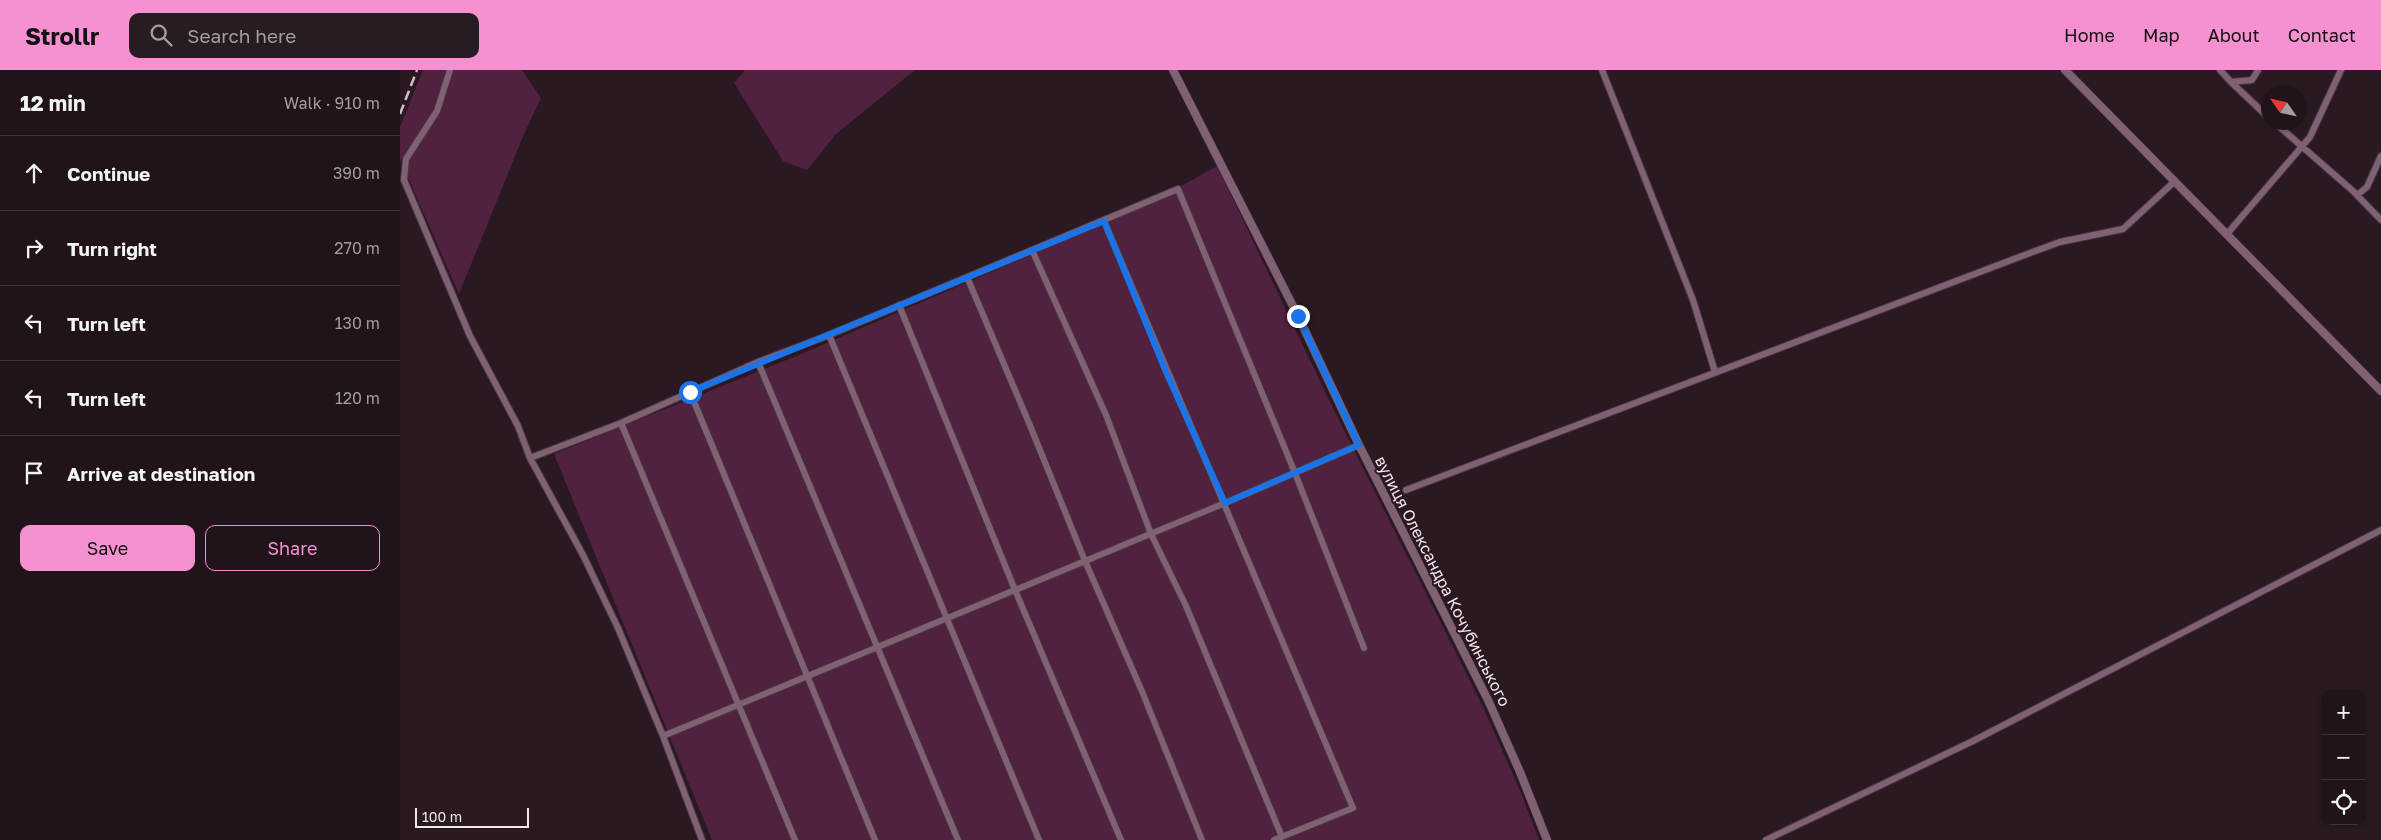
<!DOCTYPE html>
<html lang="en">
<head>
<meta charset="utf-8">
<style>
	:root { --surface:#20131a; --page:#281c23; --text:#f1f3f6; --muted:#a29ea2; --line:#3d3239; --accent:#f690d0 }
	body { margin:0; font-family:"Golos Text",sans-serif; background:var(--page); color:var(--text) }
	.controls { position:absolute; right:15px; bottom:15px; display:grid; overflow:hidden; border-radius:10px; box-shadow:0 1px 4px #0004 }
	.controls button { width:45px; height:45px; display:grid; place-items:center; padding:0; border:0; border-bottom:1px solid var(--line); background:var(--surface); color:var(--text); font:25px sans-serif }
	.compass { position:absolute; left:1861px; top:15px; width:45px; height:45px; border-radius:50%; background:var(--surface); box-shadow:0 1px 4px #0004; rotate:304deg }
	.scale { position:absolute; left:15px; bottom:12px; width:114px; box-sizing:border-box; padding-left:5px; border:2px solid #f0e5eb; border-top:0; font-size:14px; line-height:18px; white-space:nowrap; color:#f0e5eb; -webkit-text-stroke:4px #2a1923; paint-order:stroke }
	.stop { position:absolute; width:15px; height:15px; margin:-11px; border:4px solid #1a73e8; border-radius:50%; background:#fff }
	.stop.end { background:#1a73e8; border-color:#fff; box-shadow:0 1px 5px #0008 }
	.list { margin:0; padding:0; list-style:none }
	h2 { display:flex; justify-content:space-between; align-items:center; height:65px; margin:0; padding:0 20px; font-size:21px }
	h2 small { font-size:16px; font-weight:400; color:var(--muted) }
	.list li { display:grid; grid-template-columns:32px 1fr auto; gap:15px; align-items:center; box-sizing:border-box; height:75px; padding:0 20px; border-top:1px solid var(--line) }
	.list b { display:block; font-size:19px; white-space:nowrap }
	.list em { font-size:16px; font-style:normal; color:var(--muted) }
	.actions { display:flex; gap:10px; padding:15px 20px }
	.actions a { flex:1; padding:11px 0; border:1px solid var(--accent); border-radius:10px; text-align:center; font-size:18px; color:var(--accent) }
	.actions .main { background:var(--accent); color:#111 }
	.icon { flex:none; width:28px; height:28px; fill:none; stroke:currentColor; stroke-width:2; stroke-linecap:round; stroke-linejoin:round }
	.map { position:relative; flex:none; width:1981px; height:770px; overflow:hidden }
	header { display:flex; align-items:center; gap:30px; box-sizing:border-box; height:70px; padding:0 25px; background:var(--accent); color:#111 }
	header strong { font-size:24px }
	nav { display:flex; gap:28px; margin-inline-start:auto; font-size:18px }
	.search { width:350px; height:45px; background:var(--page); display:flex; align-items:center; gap:12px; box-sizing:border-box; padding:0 18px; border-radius:10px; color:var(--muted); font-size:19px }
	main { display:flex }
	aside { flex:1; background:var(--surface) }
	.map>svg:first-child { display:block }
</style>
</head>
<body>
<header>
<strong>Strollr</strong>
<div class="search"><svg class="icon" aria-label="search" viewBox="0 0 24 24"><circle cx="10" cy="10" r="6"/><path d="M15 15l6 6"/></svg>Search here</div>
<nav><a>Home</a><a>Map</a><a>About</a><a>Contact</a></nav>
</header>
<main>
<aside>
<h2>12 min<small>Walk · 910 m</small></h2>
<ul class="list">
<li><svg class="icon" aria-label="ahead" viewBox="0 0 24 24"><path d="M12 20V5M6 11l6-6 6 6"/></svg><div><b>Continue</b></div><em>390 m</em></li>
<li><svg class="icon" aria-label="right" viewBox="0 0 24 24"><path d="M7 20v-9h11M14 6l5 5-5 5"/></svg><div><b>Turn right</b></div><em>270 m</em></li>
<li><svg class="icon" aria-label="left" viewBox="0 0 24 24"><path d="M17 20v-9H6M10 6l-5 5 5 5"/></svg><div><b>Turn left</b></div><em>130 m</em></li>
<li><svg class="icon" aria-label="left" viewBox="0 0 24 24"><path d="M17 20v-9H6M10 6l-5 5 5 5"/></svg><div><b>Turn left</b></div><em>120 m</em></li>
<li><svg class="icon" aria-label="arrive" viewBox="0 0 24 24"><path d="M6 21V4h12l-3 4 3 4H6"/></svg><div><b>Arrive at destination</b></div></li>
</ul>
<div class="actions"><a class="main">Save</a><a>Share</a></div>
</aside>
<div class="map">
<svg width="1981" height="770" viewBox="0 0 1981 770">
	<rect width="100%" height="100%" fill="#2a1923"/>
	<!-- green -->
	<path fill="#502240" d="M23 0H122L141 28 124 64 59 224 0 89V57Z
		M345 0H515L436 64 407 100 383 91 334 13Z
		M817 96 929 330 1083 637 1121 723 1139 770H312L154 384 406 282 751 133Z"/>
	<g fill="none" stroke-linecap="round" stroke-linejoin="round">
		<!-- minor casing -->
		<g stroke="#46363f" stroke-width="8">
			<path id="minor" d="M50 0 37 41 6 89 4 110 70 266 118 356 130 388 183 485 218 558 263 666 302 770
				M1202 0 1293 230 1315 302
				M1820 0 1831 12 1852 10 1858 0
				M1831 12 1868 47
				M1874 52 1953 121 1981 150
				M1957 125 1967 117 1981 86
				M704 151 953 738 874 770
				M1827 164 1910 67 1941 0
				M632 180 706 345 751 464 786 536 882 767
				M567 207 629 353 685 491 741 619 802 770
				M499 235 615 520 721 770
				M429 265 639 770
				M358 292 558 770
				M290 322 475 770
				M221 353 395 770
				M130 388 221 353 358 292 424 267 778 119 895 403 964 578
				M1006 420 1622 186 1660 172 1723 159 1775 111
				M263 666 825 433 959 375
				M1366 770 1573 671 1981 460"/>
		</g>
		<!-- tertiary casing -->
		<g stroke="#46363f" stroke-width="9">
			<path id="tertiary" d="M773 0 898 246 959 375 1088 630 1120 702 1147 770
				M1665 0 1981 321"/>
		</g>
		<!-- minor -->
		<use href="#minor" stroke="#806173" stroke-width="6"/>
		<!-- tertiary -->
		<use href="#tertiary" stroke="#806173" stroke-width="8"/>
		<!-- rail -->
		<path stroke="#cbbfc6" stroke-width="2.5" stroke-dasharray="10 5" stroke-linecap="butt" d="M0 44 17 0"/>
	</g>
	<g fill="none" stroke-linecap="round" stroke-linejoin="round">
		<!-- route -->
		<path stroke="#1a73e8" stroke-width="6" d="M290 322 704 151 766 302 825 433 959 375 898 246"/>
	</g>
	<g text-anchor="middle" stroke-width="4" stroke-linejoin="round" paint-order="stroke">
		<!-- street labels -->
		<g font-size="16" fill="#f0e5eb" stroke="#2a1923">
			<text transform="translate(1043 511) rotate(63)" y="6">вулиця Олександра Кочубинського</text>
		</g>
	</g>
</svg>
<div class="controls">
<button>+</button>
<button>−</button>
<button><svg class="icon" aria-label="locate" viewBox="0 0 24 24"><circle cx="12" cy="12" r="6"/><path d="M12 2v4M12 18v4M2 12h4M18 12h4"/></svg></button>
</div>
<svg class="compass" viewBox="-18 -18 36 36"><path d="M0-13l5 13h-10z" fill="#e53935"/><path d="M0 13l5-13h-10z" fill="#a29ea2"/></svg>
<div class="scale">100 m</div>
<div class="stop" style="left:290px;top:322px"></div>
<div class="stop end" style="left:898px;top:246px"></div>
</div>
</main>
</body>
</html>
